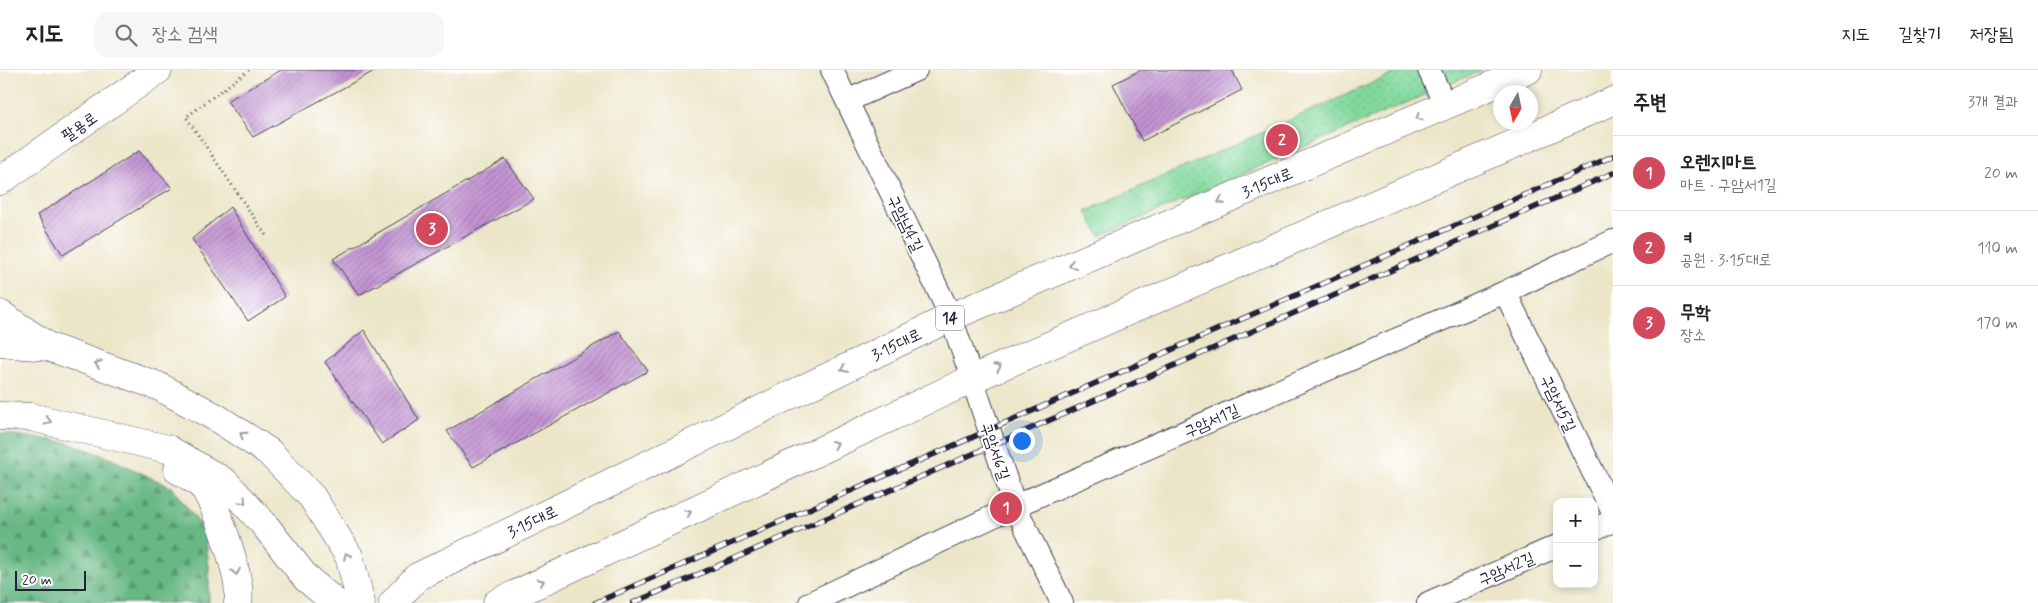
<!DOCTYPE html>
<html lang="ko">
<head>
<meta charset="utf-8">
<style>
	:root { --surface:#fff; --page:#f6f6f6; --text:#222; --muted:#767676; --line:#e0e0e0; --accent:#d1495b }
	body { margin:0; font-family:Mynerve,"Poor Story",sans-serif; background:var(--page); color:var(--text) }
	.controls { position:absolute; right:15px; bottom:15px; display:grid; overflow:hidden; border-radius:10px; box-shadow:0 2px 8px #0003 }
	.controls button { width:45px; height:45px; display:grid; place-items:center; padding:0; border:0; border-bottom:1px solid var(--line); background:var(--surface); color:var(--text); font:25px sans-serif }
	.compass { position:absolute; left:1493px; top:15px; width:45px; height:45px; border-radius:50%; background:var(--surface); box-shadow:0 2px 8px #0003; rotate:189deg }
	.scale { position:absolute; left:15px; bottom:12px; width:71px; box-sizing:border-box; padding-left:5px; border:2px solid #22223b; border-top:0; font-size:14px; line-height:18px; white-space:nowrap; color:#22223b; -webkit-text-stroke:4px #fff; paint-order:stroke }
	.you { position:absolute; left:1021px; top:370px; width:18px; height:18px; margin:-12px; border:4px solid #fff; border-radius:50%; background:#1a73e8; box-shadow:0 0 0 8px #1a73e833 }
	.badge { display:grid; place-items:center; width:32px; height:32px; border-radius:50%; background:var(--accent); color:#fff; font-size:16px; font-weight:700 }
	.pin { position:absolute; translate:-50% -50%; border:2px solid #fff; box-shadow:0 1px 5px #0006 }
	.list { margin:0; padding:0; list-style:none }
	h2 { display:flex; justify-content:space-between; align-items:center; height:65px; margin:0; padding:0 20px; font-size:21px }
	h2 small { font-size:16px; font-weight:400; color:var(--muted) }
	.list li { display:grid; grid-template-columns:32px 1fr auto; gap:15px; align-items:center; box-sizing:border-box; height:75px; padding:0 20px; border-top:1px solid var(--line) }
	.list b { display:block; font-size:19px; white-space:nowrap }
	.list p { margin:0; font-size:16px; white-space:nowrap; color:var(--muted) }
	.list em { font-size:16px; font-style:normal; color:var(--muted) }
	.icon { flex:none; width:28px; height:28px; fill:none; stroke:currentColor; stroke-width:2; stroke-linecap:round; stroke-linejoin:round }
	.map { position:relative; flex:none; width:1613px; height:533px; overflow:hidden }
	header { display:flex; align-items:center; gap:30px; box-sizing:border-box; height:70px; padding:0 25px; background:var(--surface); border-bottom:1px solid var(--line) }
	header strong { font-size:24px }
	nav { display:flex; gap:28px; margin-inline-start:auto; font-size:18px }
	.search { width:350px; height:45px; background:var(--page); display:flex; align-items:center; gap:12px; box-sizing:border-box; padding:0 18px; border-radius:15px; color:var(--muted); font-size:19px }
	main { display:flex }
	aside { flex:1; background:var(--surface) }
	.map>svg:first-child { display:block }
</style>
</head>
<body>
<header>
<strong>지도</strong>
<div class="search"><svg class="icon" aria-label="search" viewBox="0 0 24 24"><circle cx="10" cy="10" r="6"/><path d="M15 15l6 6"/></svg>장소 검색</div>
<nav><a>지도</a><a>길찾기</a><a>저장됨</a></nav>
</header>
<main>
<div class="map">
<svg width="1613" height="533" viewBox="0 0 1613 533">
	<defs>
		<pattern id="grass-dots" width="8" height="8" patternUnits="userSpaceOnUse" patternTransform="scale(1.25)"><rect width="8" height="8" fill="#81d89c"/><path d="M2 2h.1M6 6h.1" fill="none" stroke="#6fb987" stroke-width="1.8" stroke-linecap="round"/></pattern>
		<pattern id="forest-firs" width="22" height="20" patternUnits="userSpaceOnUse" patternTransform="scale(1.25)"><rect width="22" height="20" fill="#68b884"/><path d="M5 1l3.5 6h-7zM16 11l3.5 6h-7z" fill="#55956d"/></pattern>
		<pattern id="building-hatch" width="6" height="6" patternUnits="userSpaceOnUse" patternTransform="scale(1.25)"><rect width="6" height="6" fill="#c394d3"/><path d="M-1 1l2-2M0 6l6-6M5 7l2-2" fill="none" stroke="#9e78ac"/></pattern>
	</defs>
	<rect width="100%" height="100%" fill="#fff"/>
	<filter id="ink" filterUnits="userSpaceOnUse"><feTurbulence type="fractalNoise" baseFrequency=".02" numOctaves="2"/><feDisplacementMap in="SourceGraphic" scale="10" xChannelSelector="R" yChannelSelector="G"/><feConvolveMatrix kernelMatrix="1 2 1 2 8 2 1 2 1" color-interpolation-filters="sRGB"/></filter>
	<filter id="wash" filterUnits="userSpaceOnUse"><feTurbulence type="fractalNoise" baseFrequency=".0096" numOctaves="4" result="noise"/><feDisplacementMap in="SourceGraphic" scale="20" xChannelSelector="R" yChannelSelector="G"/><feGaussianBlur stdDeviation="1.12" result="paint"/><feColorMatrix in="noise" values="0 0 0 0 0 0 0 0 0 0 0 0 0 0 0 0 0 1.4 0 .05"/><feComposite in="paint" operator="in"/></filter>
	<g filter="url(#wash)">
		<rect width="100%" height="100%" fill="#ece6c9"/>
		<!-- grass -->
		<path fill="url(#grass-dots)" stroke="#527d6c" d="M1402 0H1482L1100 166 1086 141Z"/>
		<!-- forest -->
		<path fill="url(#forest-firs)" stroke="#456d60" d="M0 363 66 372 103 385 171 417 205 460 209 496V533H0Z"/>
		<g id="blocks">
			<!-- building -->
			<path fill="url(#building-hatch)" d="M281 0H376L253 67 227 31Z
				M1141 0H1232L1242 20 1142 71 1113 14Z
				M139 81 172 118 63 185 37 145Z
				M505 89 534 129 359 225 333 189Z
				M230 137 285 227 248 251 192 169Z
				M364 260 419 350 382 374 325 292Z
				M619 261 648 301 473 397 447 361Z"/>
		</g>
	</g>
	<g filter="url(#ink)">
		<use href="#blocks" fill-opacity="0" stroke="#403f50" stroke-width="1"/>
		<g fill="none" stroke-linecap="round" stroke-linejoin="round">
			<!-- minor casing -->
			<g stroke="#403f50" stroke-width="24">
				<path id="minor" d="M832 0 951 247 1015 436 1062 533
					M1429 0 1445 35
					M847 31 916 0
					M1505 222 1613 443
					M1594 459 1613 451
					M810 533 1015 436 1505 222 1613 171
					M1428 533 1557 476"/>
			</g>
			<!-- secondary casing -->
			<g stroke="#403f50" stroke-width="29">
				<path id="secondary" d="M0 111 158 0"/>
			</g>
			<!-- primary casing -->
			<g stroke="#403f50" stroke-width="29">
				<path id="primary" d="M393 533 417 507 951 247 1528 0
					M497 533 972 309 1613 31"/>
			</g>
			<!-- motorway casing -->
			<g stroke="#403f50" stroke-width="29">
				<path id="motorway" d="M0 244 46 275
					M0 273 49 277 158 316 217 348 269 382 312 427 349 486 361 533
					M0 346 31 347 168 379 225 412 263 453 306 508 336 533
					M178 400C186 404 201 413 206 421 218 442 243 510 238 533"/>
			</g>
			<!-- path -->
			<path stroke="#403f50" stroke-width="3" stroke-dasharray="1 4" stroke-linecap="butt" d="M249 0 186 47 267 167"/>
			<!-- minor -->
			<use href="#minor" stroke="#fff" stroke-width="22"/>
			<!-- secondary -->
			<use href="#secondary" stroke="#fff" stroke-width="28"/>
			<!-- primary -->
			<use href="#primary" stroke="#fff" stroke-width="28"/>
			<!-- motorway -->
			<use href="#motorway" stroke="#fff" stroke-width="28"/>
			<!-- rail casing -->
			<g stroke="#22223b" stroke-width="5.5">
				<path id="rail" d="M595 533 1613 86
					M633 533 1613 103"/>
			</g>
			<!-- rail -->
			<use href="#rail" stroke="#fff" stroke-width="4" stroke-dasharray="11" stroke-linecap="butt"/>
		</g>
		<!-- one-way arrows -->
		<defs><path id="oneway-chevron" d="M-2-3.5L2.5 0L-2 3.5" fill="none" stroke-width="1.6" stroke-linecap="round" stroke-linejoin="round" transform="scale(1.25)"/></defs>
		<g stroke="#9c9ca7">
			<use href="#oneway-chevron" transform="translate(1419 47) rotate(157)"/>
			<use href="#oneway-chevron" transform="translate(1221 131) rotate(157)"/>
			<use href="#oneway-chevron" transform="translate(1072 195) rotate(157)"/>
			<use href="#oneway-chevron" transform="translate(98 294) rotate(-160)"/>
			<use href="#oneway-chevron" transform="translate(998 297) rotate(-23)"/>
			<use href="#oneway-chevron" transform="translate(844 299) rotate(154)"/>
			<use href="#oneway-chevron" transform="translate(48 351) rotate(14)"/>
			<use href="#oneway-chevron" transform="translate(243 365) rotate(-147)"/>
			<use href="#oneway-chevron" transform="translate(835 374) rotate(-25)"/>
			<use href="#oneway-chevron" transform="translate(243 431) rotate(47)"/>
			<use href="#oneway-chevron" transform="translate(688 443) rotate(-25)"/>
			<use href="#oneway-chevron" transform="translate(347 486) rotate(-114)"/>
			<use href="#oneway-chevron" transform="translate(236 502) rotate(80)"/>
			<use href="#oneway-chevron" transform="translate(541 512) rotate(-25)"/>
		</g>
	</g>
	<g text-anchor="middle" stroke-width="4" stroke-linejoin="round" paint-order="stroke">
		<!-- shield labels -->
		<rect fill="#fff" stroke="#646476" stroke-width="1" x="936" y="235.5" width="28" height="25" rx="4"/>
		<g font-size="15" font-weight="bold" fill="#22223b">
			<text x="950" y="253">14</text>
		</g>
		<!-- street labels -->
		<g font-size="16" fill="#22223b" stroke="#fff">
			<text transform="translate(79 56) rotate(-35)" y="6">팔용로</text>
			<text transform="translate(1267 112) rotate(-23)" y="6">3·15대로</text>
			<text transform="translate(906 153) rotate(64)" y="6">구암남4길</text>
			<text transform="translate(896 274) rotate(-26)" y="6">3·15대로</text>
			<text transform="translate(1559 333) rotate(64)" y="6">구암서5길</text>
			<text transform="translate(1211 350) rotate(-24)" y="6">구암서1길</text>
			<text transform="translate(996 381) rotate(71)" y="6">구암서6길</text>
			<text transform="translate(532 451) rotate(-26)" y="6">3·15대로</text>
			<text transform="translate(1506 498) rotate(-24)" y="6">구암서2길</text>
		</g>
	</g>
</svg>
<div class="controls">
<button>+</button>
<button>−</button>
</div>
<svg class="compass" viewBox="-18 -18 36 36"><path d="M0-13l5 13h-10z" fill="#e53935"/><path d="M0 13l5-13h-10z" fill="#767676"/></svg>
<div class="scale">20 m</div>
<div class="you"></div>
<div class="pin badge" style="left:1006px;top:438px">1</div>
<div class="pin badge" style="left:1282px;top:70px">2</div>
<div class="pin badge" style="left:432px;top:159px">3</div>
</div>
<aside>
<h2>주변<small>3개 결과</small></h2>
<ul class="list">
<li><span class="badge">1</span><div><b>오렌지마트</b><p>마트 · 구암서1길</p></div><em>20 m</em></li>
<li><span class="badge">2</span><div><b>ㅕ</b><p>공원 · 3·15대로</p></div><em>110 m</em></li>
<li><span class="badge">3</span><div><b>무학</b><p>장소</p></div><em>170 m</em></li>
</ul>
</aside>
</main>
</body>
</html>
